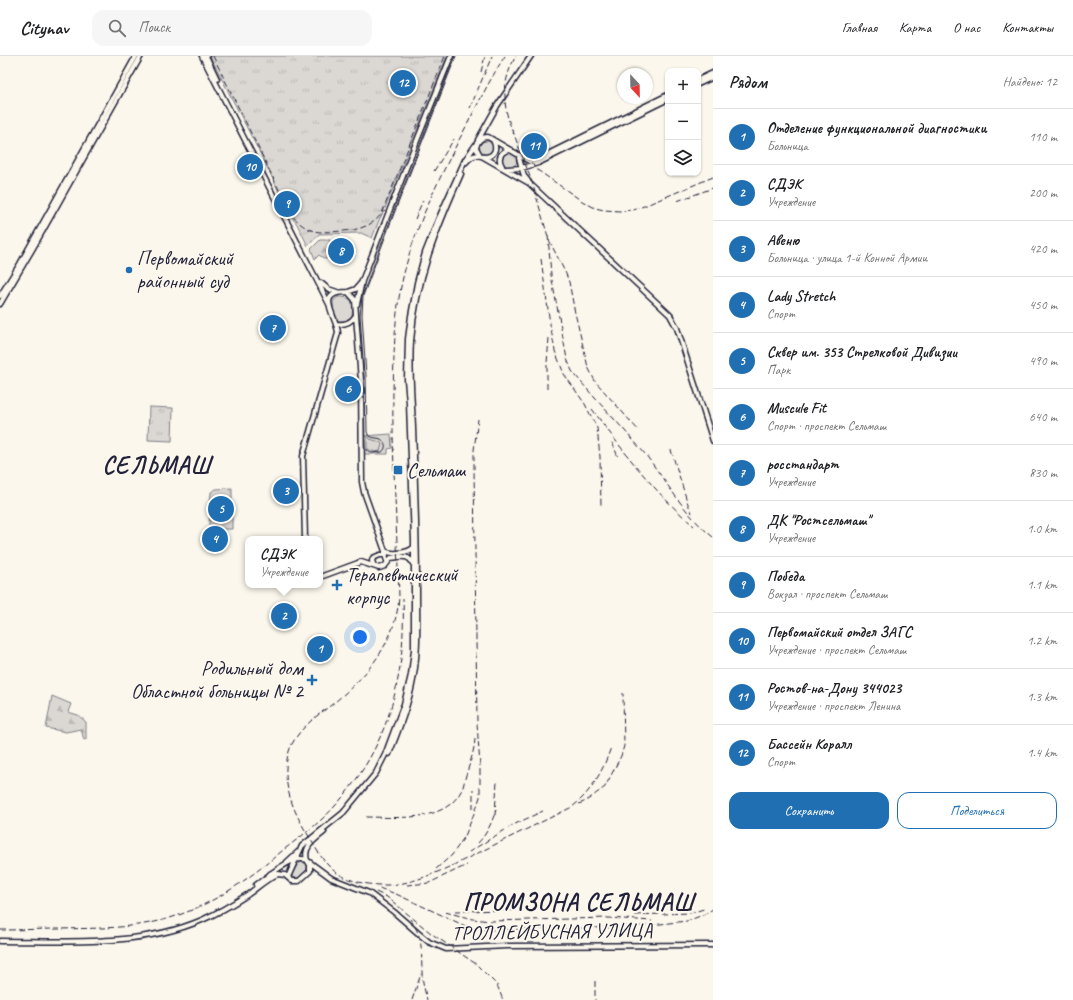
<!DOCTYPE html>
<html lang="ru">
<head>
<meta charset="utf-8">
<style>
	:root { --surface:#fff; --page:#f6f6f6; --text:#202124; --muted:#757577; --line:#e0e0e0; --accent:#1f6fb2 }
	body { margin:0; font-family:Caveat,sans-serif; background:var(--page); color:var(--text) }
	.controls { position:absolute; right:12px; top:12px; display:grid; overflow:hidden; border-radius:8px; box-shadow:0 1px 3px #0004 }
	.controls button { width:36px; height:36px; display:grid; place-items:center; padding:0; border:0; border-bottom:1px solid var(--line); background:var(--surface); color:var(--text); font:20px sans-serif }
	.compass { position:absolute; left:617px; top:12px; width:36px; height:36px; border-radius:50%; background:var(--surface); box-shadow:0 1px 3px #0004; rotate:158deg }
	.you { position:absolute; left:360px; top:581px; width:14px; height:14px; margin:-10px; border:3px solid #fff; border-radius:50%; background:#1a73e8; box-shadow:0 0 0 6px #1a73e833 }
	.badge { display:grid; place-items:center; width:26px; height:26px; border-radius:50%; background:var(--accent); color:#fff; font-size:13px; font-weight:700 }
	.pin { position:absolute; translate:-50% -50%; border:2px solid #fff; box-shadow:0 1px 4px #0006 }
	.popup { position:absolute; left:245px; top:480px; width:78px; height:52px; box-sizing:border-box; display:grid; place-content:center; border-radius:8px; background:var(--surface); filter:drop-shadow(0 1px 3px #0005); font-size:13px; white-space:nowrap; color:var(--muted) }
	.popup b { font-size:15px; color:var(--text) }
	.popup::after { content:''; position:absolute; left:50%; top:100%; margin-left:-8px; border:8px solid transparent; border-top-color:var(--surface) }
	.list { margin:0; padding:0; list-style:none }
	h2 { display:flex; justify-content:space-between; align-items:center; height:52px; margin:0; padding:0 16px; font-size:17px }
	h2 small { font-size:13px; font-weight:400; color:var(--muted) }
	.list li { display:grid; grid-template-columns:26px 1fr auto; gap:12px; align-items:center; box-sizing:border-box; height:56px; padding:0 16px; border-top:1px solid var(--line) }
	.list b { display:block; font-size:15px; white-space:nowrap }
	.list p { margin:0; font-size:13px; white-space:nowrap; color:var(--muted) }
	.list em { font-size:13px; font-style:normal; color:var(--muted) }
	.actions { display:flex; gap:8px; padding:12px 16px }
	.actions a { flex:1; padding:9px 0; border:1px solid var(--accent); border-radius:12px; text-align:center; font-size:14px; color:var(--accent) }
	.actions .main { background:var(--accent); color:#fff }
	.icon { flex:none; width:22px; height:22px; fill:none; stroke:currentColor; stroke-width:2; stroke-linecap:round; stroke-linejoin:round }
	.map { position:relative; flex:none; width:713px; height:944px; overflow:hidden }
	header { display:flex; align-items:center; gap:24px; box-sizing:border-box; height:56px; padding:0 20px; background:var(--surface); border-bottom:1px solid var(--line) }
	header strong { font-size:19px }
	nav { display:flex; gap:22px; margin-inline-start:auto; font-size:14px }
	.search { width:280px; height:36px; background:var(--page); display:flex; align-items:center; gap:10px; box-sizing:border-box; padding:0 14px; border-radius:12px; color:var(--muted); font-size:15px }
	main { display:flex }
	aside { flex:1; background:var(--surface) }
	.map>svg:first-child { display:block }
</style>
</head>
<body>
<header>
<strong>Citynav</strong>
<div class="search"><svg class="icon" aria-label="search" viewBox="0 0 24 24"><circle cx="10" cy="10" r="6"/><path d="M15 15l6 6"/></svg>Поиск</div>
<nav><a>Главная</a><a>Карта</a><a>О нас</a><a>Контакты</a></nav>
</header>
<main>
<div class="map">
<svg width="713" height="944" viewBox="0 0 713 944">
	<defs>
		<pattern id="forest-firs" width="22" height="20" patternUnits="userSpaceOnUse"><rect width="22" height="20" fill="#dbd8d3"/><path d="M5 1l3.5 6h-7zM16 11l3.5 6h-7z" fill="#bcb9b6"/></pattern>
		<pattern id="park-tufts" width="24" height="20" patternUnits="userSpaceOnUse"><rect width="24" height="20" fill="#dbd8d3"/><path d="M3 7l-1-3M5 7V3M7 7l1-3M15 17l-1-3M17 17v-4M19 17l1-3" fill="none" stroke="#bcb9b6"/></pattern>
	</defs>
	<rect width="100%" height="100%" fill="#fbf7ec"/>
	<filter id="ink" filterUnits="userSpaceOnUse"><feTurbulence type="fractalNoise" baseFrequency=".025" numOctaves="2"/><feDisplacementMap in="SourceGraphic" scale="8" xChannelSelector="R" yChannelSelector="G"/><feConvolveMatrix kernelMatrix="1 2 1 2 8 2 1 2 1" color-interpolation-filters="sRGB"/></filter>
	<g filter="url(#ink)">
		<!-- grass -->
		<path fill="#dbd8d3" stroke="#7e7d87" d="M479 92a7 7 0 1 1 14 0a7 7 0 1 1-14 0Z
			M501 104a8 8 0 1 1 16 0a8 8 0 1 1-16 0Z
			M338 241C353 241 354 246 352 260L347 265H338L334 259 333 245Z
			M391 378 392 392 388 393V398H364V380Z
			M302 806 307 808V814L298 822H293L291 818 298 808Z"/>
		<!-- forest -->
		<path fill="url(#forest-firs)" stroke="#7e7d87" d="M320 184H330L331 202 325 203 319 199 315 203 311 193Z
			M367 380 370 383 380 386 382 388 380 395 375 396 367 393Z
			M52 640 71 648 68 656 78 659 86 666V683L84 684 81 673 66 676 46 672Z"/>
		<!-- park -->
		<path fill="url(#park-tufts)" stroke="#7e7d87" d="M210 0H447L383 157 380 162 372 182 361 177 319 178 308 190 297 168 290 159 267 111Z
			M149 351 173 352 172 385 148 384Z
			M232 432V473H213L209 469 211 436 216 433Z"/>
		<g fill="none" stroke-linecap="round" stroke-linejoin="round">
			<!-- major casing -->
			<g stroke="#22223b" stroke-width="7">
				<path id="major" d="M202 0 329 248
					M206 0 217 23
					M698 24 713 17
					M698 28 713 21
					M668 39 534 105H529L488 81C481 81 477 85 476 92L480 99 529 127 670 259 677 272 713 385
					M478 84 497 50 531 0
					M484 101C494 101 498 93 493 84
					M519 102 524 120 528 125
					M466 106C470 101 475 98 481 100
					M502 110C497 102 501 94 511 94
					M506 113 522 112 538 107 668 43
					M321 227 328 233 337 236
					M348 236 356 233 361 227
					M0 240 20 208 136 0
					M0 248 33 192 141 0
					M357 248 362 225 408 107 451 0
					M336 268C345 269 351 267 356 259
					M305 483 303 400 338 277C337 260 313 236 348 236L355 244 356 259 361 325 362 426 364 436 385 495V499L387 505
					M385 495C392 499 409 497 414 491
					M374 510 372 505 373 502 380 499H386
					M320 521 361 506 379 512 385 510 391 502C400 501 409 498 413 508
					M389 698C398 676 407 653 412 629 419 598 417 565 417 533 417 479 415 426 413 372 412 343 409 314 411 285 416 223 436 174 461 118
					M307 804C303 791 314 784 324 776
					M308 805 331 822 369 837 394 856 418 877 429 886 446 893 507 890 713 889
					M287 806 298 796
					M288 821 302 790 343 757 376 717 385 699 404 648 411 619 414 594V485L409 347 407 323 408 283 411 260 417 227 425 197 438 164 465 104 477 87
					M256 829 272 817
					M0 885C66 885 140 891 202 864 218 857 233 848 247 839 257 832 267 822 278 818L285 819 292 825H299L310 815V809L307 804C295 799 280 812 270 818"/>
			</g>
			<!-- major -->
			<use href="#major" stroke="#fbf7ec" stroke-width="4"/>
			<!-- tram -->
			<path stroke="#22223b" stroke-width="1" d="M455 0 394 155 362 240 360 259 364 320 365 393 372 397 382 396C387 392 386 387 381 383 376 381 369 383 367 376L366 320 362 259 363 240 395 155 456 0"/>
			<!-- rail -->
			<path stroke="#22223b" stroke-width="1" stroke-dasharray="6 3" stroke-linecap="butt" d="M213 0 291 158C299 168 308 175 320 176 342 175 368 177 382 157L445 0
				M505 0C488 26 475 54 460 82 434 133 408 185 399 242 394 273 394 304 393 335 392 404 397 472 399 541 396 588 365 622 330 650 315 661 299 673 291 690 279 718 290 749 305 774 314 788 322 807 337 817 354 828 379 831 398 828 425 824 458 807 482 795 512 780 542 766 572 751 591 737 604 713 611 691
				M481 16 485 0
				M470 52 492 0
				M512 73 532 126 549 184 566 218 569 226 575 257 588 311 595 325 639 375
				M514 78C502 53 501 25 516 0
				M526 99 536 113 582 145 595 152 604 154 620 155 633 154 644 150 713 121
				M434 115 454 83
				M677 145 713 132
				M415 163 423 144
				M548 179 551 219 567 303 572 315C595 344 621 369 645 398 667 426 684 458 713 481
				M541 203 550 268 555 295 564 318 585 348 597 372 600 401 601 450
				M547 333V307L549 282
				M592 353C623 395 654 436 694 470
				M612 386 618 401
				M671 394 688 448 692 457
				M579 748 586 745 605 731 621 700 624 690 623 637
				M473 753V733
				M495 759 497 725
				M366 761C397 761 448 768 463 731 464 727 465 723 466 719 470 707 474 696 475 683
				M478 787C487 778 492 766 496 754
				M469 796 513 769 543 755
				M436 813 452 799 465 780 477 750 480 741V710L477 667 474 410V394L478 363
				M407 829 429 827 467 809
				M379 832 396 838 461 868 470 872 487 874 633 871 687 865 703 859 713 853
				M376 836 387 841 432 878 476 908 497 929 503 944
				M455 855 523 854
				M445 856 473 863 490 865 609 862 652 865
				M635 859 690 857 704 853
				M410 863C424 882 421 895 422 916 422 926 425 935 427 944
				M0 874C20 874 40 873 61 873 95 872 129 873 163 864 210 851 245 826 282 795 300 781 320 767 335 750 389 690 406 622 403 543
				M595 925V944
				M412 944 421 918"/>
		</g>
	</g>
	<!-- markers -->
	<g fill="#1f6fb2" stroke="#fbf7ec" stroke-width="1.5">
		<circle cx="129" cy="214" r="4"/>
		<rect x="393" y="409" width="10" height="10" rx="2"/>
		<path d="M335 523h4v4h4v4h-4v4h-4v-4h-4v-4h4z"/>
		<path d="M310 618h4v4h4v4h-4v4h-4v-4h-4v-4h4z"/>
	</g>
	<g text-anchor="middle" stroke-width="4" stroke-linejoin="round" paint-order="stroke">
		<!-- poi labels -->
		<g font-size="20" fill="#22223b" stroke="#fbf7ec" text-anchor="start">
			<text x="137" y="209">Первомайский<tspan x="137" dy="23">районный суд</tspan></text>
			<text x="407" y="421">Сельмаш</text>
			<text x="346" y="525">Терапевтический<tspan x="346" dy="23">корпус</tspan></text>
			<text x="303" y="619" text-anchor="end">Родильный дом<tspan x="303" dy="23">Областной больницы № 2</tspan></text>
		</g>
		<!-- street labels -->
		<g font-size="20" fill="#22223b" stroke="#fbf7ec">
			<text transform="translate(552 875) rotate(-1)" y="7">ТРОЛЛЕЙБУСНАЯ УЛИЦА</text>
		</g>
		<!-- district labels -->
		<g font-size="24" font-weight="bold" letter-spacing="1" fill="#22223b" stroke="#fbf7ec">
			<text x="157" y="417">СЕЛЬМАШ</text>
			<text x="579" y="854">ПРОМЗОНА СЕЛЬМАШ</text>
		</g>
	</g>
</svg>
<div class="controls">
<button>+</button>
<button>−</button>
<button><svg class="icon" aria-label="layers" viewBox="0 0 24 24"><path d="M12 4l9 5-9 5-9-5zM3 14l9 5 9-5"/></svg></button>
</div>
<svg class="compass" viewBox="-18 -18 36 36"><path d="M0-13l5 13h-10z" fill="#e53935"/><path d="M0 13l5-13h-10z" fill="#757577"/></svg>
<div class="you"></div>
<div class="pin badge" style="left:320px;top:593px">1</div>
<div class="pin badge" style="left:284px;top:560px">2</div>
<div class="popup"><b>СДЭК</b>Учреждение</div>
<div class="pin badge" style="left:286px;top:435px">3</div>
<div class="pin badge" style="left:215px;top:483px">4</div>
<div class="pin badge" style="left:221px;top:453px">5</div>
<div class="pin badge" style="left:348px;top:333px">6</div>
<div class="pin badge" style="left:273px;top:272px">7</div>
<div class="pin badge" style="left:341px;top:195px">8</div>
<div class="pin badge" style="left:287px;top:148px">9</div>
<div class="pin badge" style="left:250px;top:111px">10</div>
<div class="pin badge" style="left:534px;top:90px">11</div>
<div class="pin badge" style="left:403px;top:27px">12</div>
</div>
<aside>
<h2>Рядом<small>Найдено: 12</small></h2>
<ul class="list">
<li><span class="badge">1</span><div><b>Отделение функциональной диагностики</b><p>Больница</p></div><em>110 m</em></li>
<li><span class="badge">2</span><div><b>СДЭК</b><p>Учреждение</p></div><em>200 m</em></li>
<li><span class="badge">3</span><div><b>Авеню</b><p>Больница · улица 1-й Конной Армии</p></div><em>420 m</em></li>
<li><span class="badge">4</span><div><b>Lady Stretch</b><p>Спорт</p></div><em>450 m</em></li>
<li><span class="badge">5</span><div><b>Сквер им. 353 Стрелковой Дивизии</b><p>Парк</p></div><em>490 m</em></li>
<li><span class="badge">6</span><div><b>Muscule Fit</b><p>Спорт · проспект Сельмаш</p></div><em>640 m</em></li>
<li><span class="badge">7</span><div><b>росстандарт</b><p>Учреждение</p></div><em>830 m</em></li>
<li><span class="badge">8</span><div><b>ДК &quot;Ростсельмаш&quot;</b><p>Учреждение</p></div><em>1.0 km</em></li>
<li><span class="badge">9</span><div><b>Победа</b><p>Вокзал · проспект Сельмаш</p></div><em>1.1 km</em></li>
<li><span class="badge">10</span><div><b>Первомайский отдел ЗАГС</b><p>Учреждение · проспект Сельмаш</p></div><em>1.2 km</em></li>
<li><span class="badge">11</span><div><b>Ростов-на-Дону 344023</b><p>Учреждение · проспект Ленина</p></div><em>1.3 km</em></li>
<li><span class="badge">12</span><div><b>Бассейн Коралл</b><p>Спорт</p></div><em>1.4 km</em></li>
</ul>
<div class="actions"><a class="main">Сохранить</a><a>Поделиться</a></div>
</aside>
</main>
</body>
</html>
